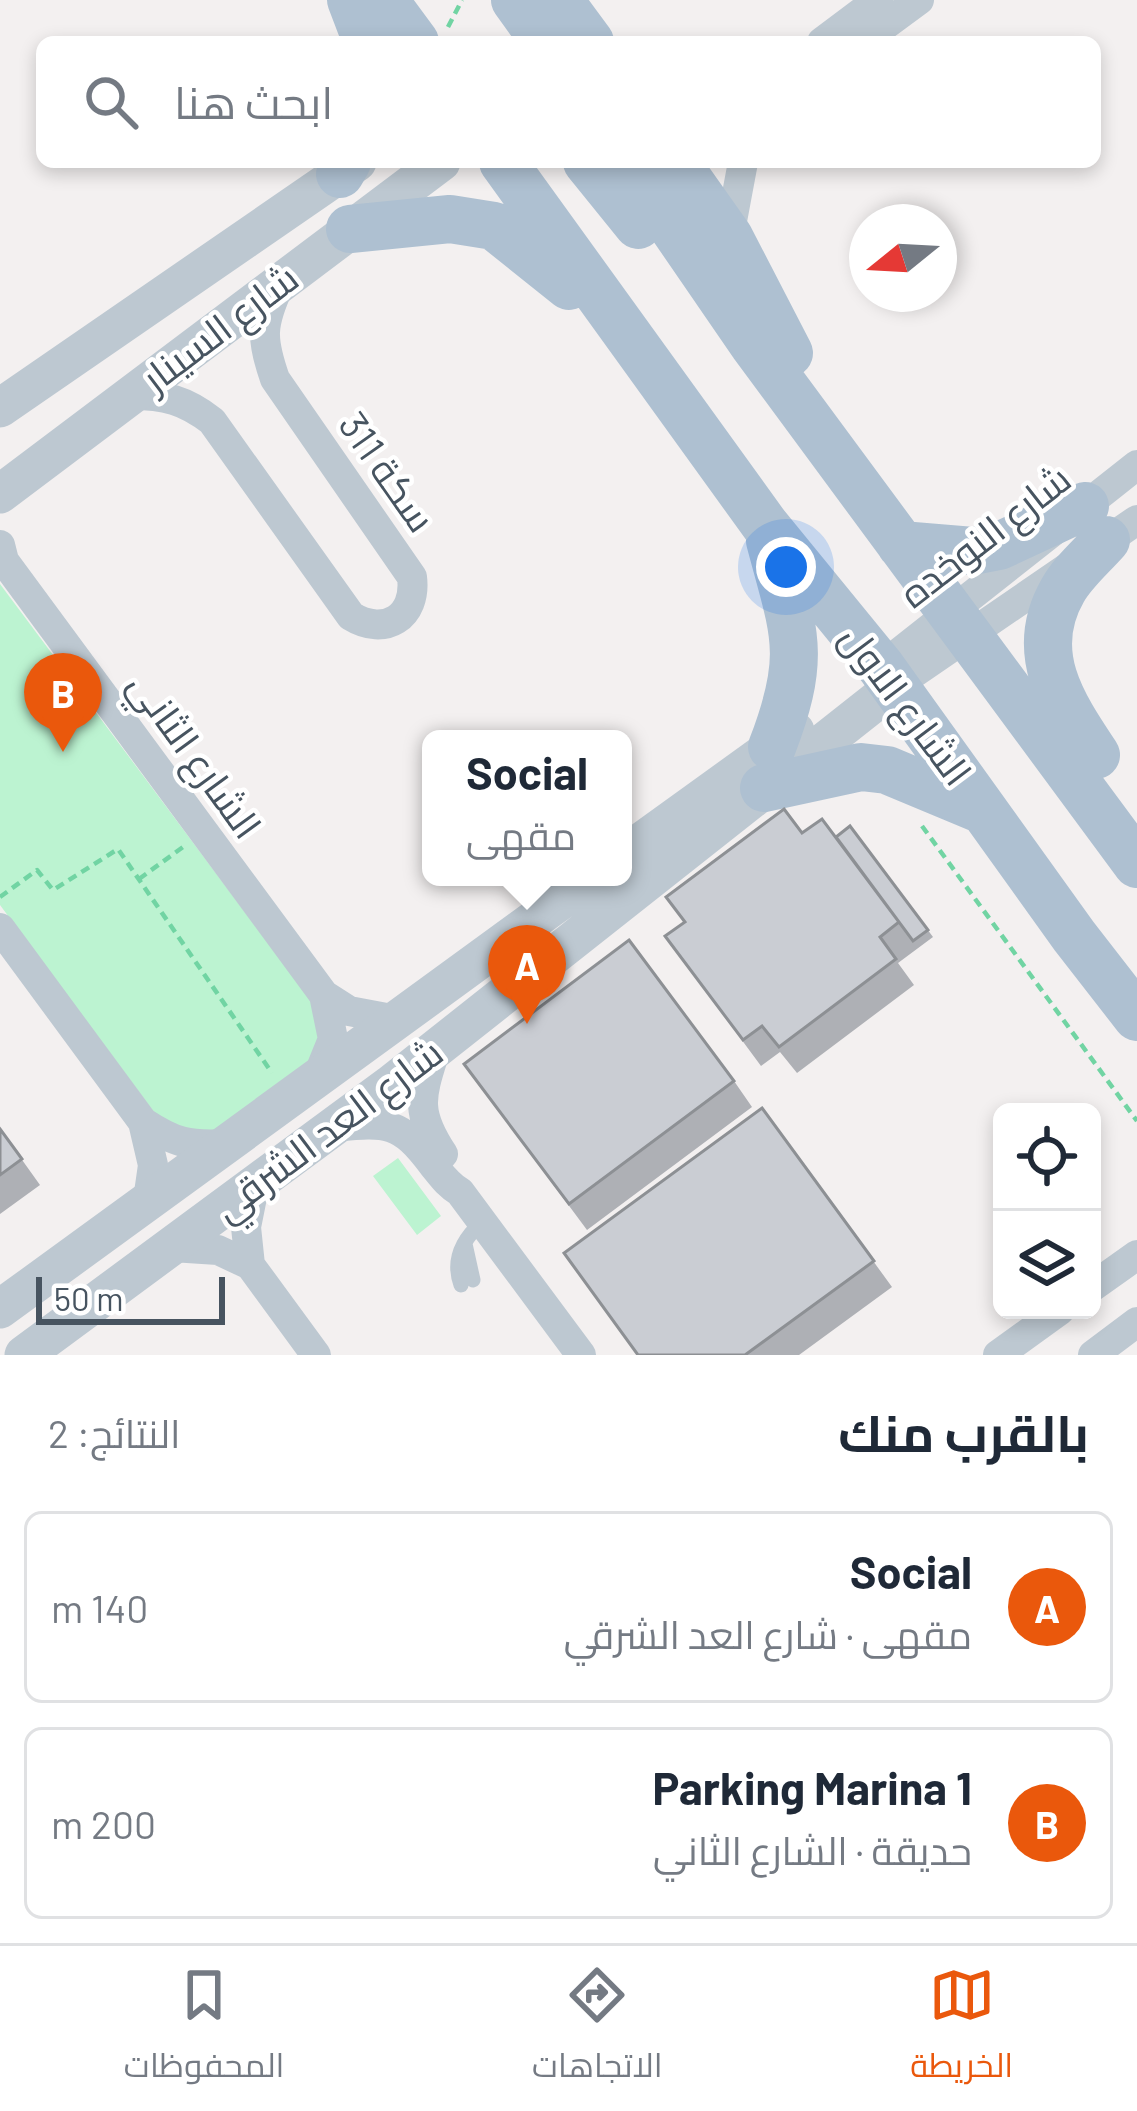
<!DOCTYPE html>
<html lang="ar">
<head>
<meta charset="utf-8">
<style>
	:root { --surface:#fff; --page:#f6f6f7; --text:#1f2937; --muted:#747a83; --line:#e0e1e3; --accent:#ea580c }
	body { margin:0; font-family:Barlow,Cairo,sans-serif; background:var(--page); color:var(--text); direction:rtl }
	.controls { position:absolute; right:36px; bottom:36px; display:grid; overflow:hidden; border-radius:18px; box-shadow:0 6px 18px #0003 }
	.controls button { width:108px; height:108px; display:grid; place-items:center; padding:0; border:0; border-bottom:3px solid var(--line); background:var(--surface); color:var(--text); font:60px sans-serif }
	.compass { position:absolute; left:849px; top:204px; width:108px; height:108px; border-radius:50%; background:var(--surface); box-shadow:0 6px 18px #0003; rotate:252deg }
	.scale { position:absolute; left:36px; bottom:30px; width:189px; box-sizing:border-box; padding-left:12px; border:6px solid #475460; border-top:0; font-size:33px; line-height:42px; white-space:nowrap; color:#475460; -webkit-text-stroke:9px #fff; paint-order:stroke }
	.you { position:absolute; left:786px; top:567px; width:42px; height:42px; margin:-30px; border:9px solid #fff; border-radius:50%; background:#1a73e8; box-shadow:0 0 0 18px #1a73e833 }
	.badge { display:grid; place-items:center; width:78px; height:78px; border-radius:50%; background:var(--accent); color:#fff; font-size:39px; font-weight:700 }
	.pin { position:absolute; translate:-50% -99px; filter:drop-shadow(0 3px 6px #0008) }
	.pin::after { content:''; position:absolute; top:63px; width:42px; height:36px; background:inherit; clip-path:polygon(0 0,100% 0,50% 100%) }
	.popup { position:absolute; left:422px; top:730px; width:210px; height:156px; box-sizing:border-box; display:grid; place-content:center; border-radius:18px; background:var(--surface); filter:drop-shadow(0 3px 9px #0005); font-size:39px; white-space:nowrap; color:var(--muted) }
	.popup b { font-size:45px; color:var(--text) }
	.popup::after { content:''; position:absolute; left:50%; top:100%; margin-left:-24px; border:24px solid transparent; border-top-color:var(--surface) }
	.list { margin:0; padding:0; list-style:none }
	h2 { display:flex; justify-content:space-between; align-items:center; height:156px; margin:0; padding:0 48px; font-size:51px }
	h2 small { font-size:39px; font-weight:400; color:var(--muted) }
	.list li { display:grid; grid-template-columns:78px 1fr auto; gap:36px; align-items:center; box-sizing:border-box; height:192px; margin:0 24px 24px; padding:0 24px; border:3px solid var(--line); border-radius:18px }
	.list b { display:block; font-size:45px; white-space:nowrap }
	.list p { margin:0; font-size:39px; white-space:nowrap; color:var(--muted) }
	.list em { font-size:39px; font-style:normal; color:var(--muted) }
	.icon { flex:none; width:66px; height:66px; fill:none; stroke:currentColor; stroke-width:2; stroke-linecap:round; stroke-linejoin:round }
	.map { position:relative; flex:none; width:1137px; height:1355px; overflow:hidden; direction:ltr }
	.search { position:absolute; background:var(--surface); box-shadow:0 6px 18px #0003; left:36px; right:36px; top:36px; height:132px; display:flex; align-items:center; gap:30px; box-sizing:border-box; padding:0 42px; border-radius:18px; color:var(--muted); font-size:45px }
	.sheet { height:588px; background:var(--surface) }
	nav { display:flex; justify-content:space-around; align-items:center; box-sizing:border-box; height:168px; border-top:3px solid var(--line); background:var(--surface); font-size:33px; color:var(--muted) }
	nav a { display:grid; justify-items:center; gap:6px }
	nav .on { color:var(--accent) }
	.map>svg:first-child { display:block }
</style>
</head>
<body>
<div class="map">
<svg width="1137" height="1355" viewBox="0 0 1137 1355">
	<rect width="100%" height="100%" fill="#f3f0f0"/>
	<!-- green -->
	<path fill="#bcf3d1" d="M0 584 315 1006 320 1034 310 1060 232 1125 197 1135 162 1123 0 905Z
		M398 1158 441 1216 417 1235 373 1176Z"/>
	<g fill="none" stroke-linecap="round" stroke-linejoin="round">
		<!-- path -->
		<path stroke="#71d4a3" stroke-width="4.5" stroke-dasharray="9 6" stroke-linecap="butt" d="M448 27 462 0
			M922 826 1137 1121
			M139 879 183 847
			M0 897 37 870 53 890 118 849 272 1073"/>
		<!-- service -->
		<path stroke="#bdc8d1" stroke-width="15" d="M465 1244 473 1280
			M461 1285C452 1260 463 1239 482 1222"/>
		<!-- minor -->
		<path stroke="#bdc8d1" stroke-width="30" d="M822 42 878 0
			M862 42 919 0
			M729 237 743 162
			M131 395C165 395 185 400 212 421L351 616C385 637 417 617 412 577L275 379C261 339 261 325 279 286
			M0 545 4 561 324 995 333 1039 318 1076
			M881 667 1137 465
			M895 686 1137 520
			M0 928 143 1122 153 1165 148 1200
			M324 995 349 1011 397 1020
			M436 1048C421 1096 414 1110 443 1154
			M143 1122C175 1143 188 1146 226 1144
			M334 1127C386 1122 400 1120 433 1165 442 1176 448 1185 460 1192L581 1355
			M172 1247 218 1250 250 1265 316 1355
			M250 1265 246 1227 254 1187
			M1092 1287 1137 1255
			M998 1355 1060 1310
			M1093 1355 1137 1322"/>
		<!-- tertiary -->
		<path stroke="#bdc8d1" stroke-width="39" d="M0 408 357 162
			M0 494 441 162
			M623 855 795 731
			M0 1309 593 877
			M24 1355 390 1085 895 686"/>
		<!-- primary -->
		<path stroke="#aec0d1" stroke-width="48" d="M351 0 367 42
			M384 0 415 42
			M515 0 545 42
			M559 0 590 42
			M503 162 765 525 881 667 1074 936 1137 1017
			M587 162 638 225
			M628 162 753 344 1137 864
			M676 162 729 237 789 353
			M340 174 347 162
			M350 229 450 219 494 226 569 286
			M770 541C794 632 808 654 772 747
			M901 545 973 551 999 546 1085 506
			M1096 755C1062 704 1027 652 1063 590 1073 572 1092 556 1106 540
			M764 788 861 767 887 770 983 810"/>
	</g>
	<!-- wall -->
	<path fill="#aeb0b5" d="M850 826 933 937 898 963 914 985 797 1073 780 1052 761 1066 665 936 684 922 666 897 802 833 836 837Z
		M464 1064 734 1081 752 1107 587 1230Z
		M762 1108 892 1287 799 1355H637Z
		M0 1129 40 1185 0 1214Z"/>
	<!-- building -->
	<path fill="#cacdd3" stroke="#8d9094" stroke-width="3" d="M784 809 802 833 822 819 899 922 880 937 896 959 779 1047 762 1026 743 1040 665 936 685 922 666 897Z
		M850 826 928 930 913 941 836 837Z
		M629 940 734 1081 569 1204 464 1064Z
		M762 1108 874 1261 745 1355H638L564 1253Z
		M0 1129 22 1159 0 1175Z"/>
	<g text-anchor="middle" stroke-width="9" stroke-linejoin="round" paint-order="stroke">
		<!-- street labels -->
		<g font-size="39" fill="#475460" stroke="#fff">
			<text transform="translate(220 328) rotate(-37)" y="14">شارع السينار</text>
			<text transform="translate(387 472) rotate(55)" y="14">سكة 311</text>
			<text transform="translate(985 536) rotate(-38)" y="14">شارع النوخده</text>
			<text transform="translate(906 705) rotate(53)" y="14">الشارع الاول</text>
			<text transform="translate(195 755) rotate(54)" y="14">الشارع الثاني</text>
			<text transform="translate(328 1130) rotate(-37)" y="14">شارع العد الشرقي</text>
		</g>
	</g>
</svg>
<div class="controls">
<button><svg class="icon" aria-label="locate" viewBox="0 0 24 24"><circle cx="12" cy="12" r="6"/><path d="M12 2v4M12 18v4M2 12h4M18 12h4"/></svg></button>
<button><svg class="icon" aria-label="layers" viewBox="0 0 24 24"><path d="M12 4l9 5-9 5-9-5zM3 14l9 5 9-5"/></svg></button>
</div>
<svg class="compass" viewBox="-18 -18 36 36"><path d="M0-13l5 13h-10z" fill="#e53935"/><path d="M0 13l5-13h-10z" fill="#747a83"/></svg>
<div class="scale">50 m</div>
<div class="you"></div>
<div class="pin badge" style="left:527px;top:1024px">A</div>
<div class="popup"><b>Social</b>مقهى</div>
<div class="pin badge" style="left:63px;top:752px">B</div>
<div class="search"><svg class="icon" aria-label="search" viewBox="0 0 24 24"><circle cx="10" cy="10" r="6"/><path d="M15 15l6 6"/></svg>ابحث هنا</div>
</div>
<section class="sheet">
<h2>بالقرب منك<small>النتائج: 2</small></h2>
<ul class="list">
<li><span class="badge">A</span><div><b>Social</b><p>مقهى · شارع العد الشرقي</p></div><em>140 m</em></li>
<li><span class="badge">B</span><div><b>Parking Marina 1</b><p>حديقة · الشارع الثاني</p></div><em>200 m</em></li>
</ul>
</section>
<nav>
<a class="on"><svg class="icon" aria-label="map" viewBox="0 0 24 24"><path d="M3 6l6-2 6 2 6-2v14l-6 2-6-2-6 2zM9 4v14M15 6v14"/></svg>الخريطة</a>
<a><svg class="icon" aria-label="directions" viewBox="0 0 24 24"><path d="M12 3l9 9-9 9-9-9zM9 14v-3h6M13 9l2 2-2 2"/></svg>الاتجاهات</a>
<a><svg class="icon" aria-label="saved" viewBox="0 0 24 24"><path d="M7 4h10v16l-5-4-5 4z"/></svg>المحفوظات</a>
</nav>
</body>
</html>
